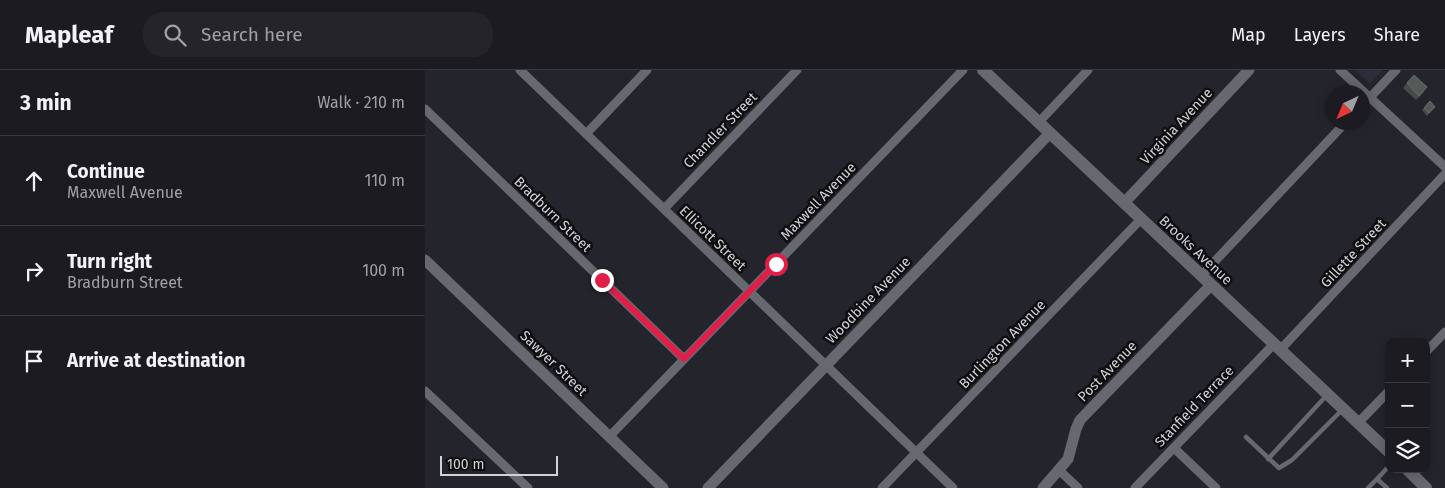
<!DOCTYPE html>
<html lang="en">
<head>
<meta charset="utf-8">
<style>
	:root { --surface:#1b1b21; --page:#24242a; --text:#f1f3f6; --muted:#a0a1a5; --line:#39393f }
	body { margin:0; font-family:"Fira Sans",sans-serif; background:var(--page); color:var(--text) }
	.controls { position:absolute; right:15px; bottom:15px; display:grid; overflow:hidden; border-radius:10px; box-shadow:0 2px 12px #0003 }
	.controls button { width:45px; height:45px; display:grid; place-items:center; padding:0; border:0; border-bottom:1px solid var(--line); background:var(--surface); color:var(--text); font:25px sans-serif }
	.compass { position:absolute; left:900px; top:15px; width:45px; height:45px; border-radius:50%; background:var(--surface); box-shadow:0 2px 12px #0003; rotate:224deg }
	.scale { position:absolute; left:15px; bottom:12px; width:118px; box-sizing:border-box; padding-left:5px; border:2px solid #d1d1d6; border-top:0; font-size:14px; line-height:18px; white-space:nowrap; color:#d1d1d6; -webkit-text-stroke:4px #0e0e11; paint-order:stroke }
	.stop { position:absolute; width:15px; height:15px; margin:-11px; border:4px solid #e11d48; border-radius:50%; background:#fff }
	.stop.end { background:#e11d48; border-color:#fff; box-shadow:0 1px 5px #0008 }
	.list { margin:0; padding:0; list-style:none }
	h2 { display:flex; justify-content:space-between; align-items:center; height:65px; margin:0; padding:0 20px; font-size:21px }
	h2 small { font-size:16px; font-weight:400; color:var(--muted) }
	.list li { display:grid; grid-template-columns:32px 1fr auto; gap:15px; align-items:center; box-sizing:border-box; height:90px; padding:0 20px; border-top:1px solid var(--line) }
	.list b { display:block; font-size:19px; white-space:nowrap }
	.list p { margin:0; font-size:16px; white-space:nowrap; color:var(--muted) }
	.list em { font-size:16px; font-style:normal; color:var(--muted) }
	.icon { flex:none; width:28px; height:28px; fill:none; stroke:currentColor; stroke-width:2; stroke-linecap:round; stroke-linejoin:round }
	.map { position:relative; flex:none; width:1020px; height:418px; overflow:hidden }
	header { display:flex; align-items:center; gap:30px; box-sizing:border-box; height:70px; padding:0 25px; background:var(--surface); border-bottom:1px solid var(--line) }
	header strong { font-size:24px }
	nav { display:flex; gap:28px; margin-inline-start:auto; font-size:18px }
	.search { width:350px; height:45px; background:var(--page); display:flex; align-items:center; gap:12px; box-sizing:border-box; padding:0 18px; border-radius:20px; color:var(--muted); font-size:19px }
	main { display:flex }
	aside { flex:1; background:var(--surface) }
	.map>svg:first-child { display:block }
</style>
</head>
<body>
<header>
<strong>Mapleaf</strong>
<div class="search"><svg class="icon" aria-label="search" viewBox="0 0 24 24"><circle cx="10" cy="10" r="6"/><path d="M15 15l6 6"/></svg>Search here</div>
<nav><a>Map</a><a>Layers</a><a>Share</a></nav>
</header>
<main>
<aside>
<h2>3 min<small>Walk · 210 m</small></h2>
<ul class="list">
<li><svg class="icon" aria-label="ahead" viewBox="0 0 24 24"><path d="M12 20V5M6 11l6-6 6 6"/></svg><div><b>Continue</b><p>Maxwell Avenue</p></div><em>110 m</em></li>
<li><svg class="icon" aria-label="right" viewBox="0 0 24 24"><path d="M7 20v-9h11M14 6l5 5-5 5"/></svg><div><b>Turn right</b><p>Bradburn Street</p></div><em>100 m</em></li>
<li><svg class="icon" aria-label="arrive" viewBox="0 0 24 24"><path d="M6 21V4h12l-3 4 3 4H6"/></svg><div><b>Arrive at destination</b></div></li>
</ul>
</aside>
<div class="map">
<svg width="1020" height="418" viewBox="0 0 1020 418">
	<rect width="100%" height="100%" fill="#24242c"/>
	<!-- built -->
	<path fill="#2c2c3a" d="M930 0H958L945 14Z"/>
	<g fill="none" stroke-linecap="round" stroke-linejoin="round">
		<!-- service -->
		<path stroke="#686871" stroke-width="4.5" d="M821 367 854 398 867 390 917 340
			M843 389 901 326
			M943 418 952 409
			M962 418 952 409 964 396"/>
		<!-- minor -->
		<path stroke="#686871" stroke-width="9" d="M95 0 528 418
			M915 0 1020 97
			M938 35 971 0
			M0 39 259 289
			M614 52 663 0
			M161 64 222 0
			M239 139 372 0
			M776 206 921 52
			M855 280 1020 104
			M1001 282 1020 262
			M0 321 103 418
			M933 353 964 321
			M184 367 538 0
			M749 378 791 418
			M635 401 653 418
			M457 418 716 149
			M710 418 849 274"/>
		<!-- tertiary -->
		<path stroke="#686871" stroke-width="11" d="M699 133 824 0
			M0 190 238 418
			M283 418 625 63
			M618 418 643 389 651 359 655 350 786 215"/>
		<!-- secondary -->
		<path stroke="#686871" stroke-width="12" d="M558 0 964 382
			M982 399 1001 418"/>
	</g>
	<!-- wall -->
	<path fill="#454c48" d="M982 13 999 22 991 30 978 18Z
		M1010 37 1002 46 997 40 999 38Z"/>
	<!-- building -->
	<path fill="#545a57" stroke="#676d6b" d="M989 5 1002 17 994 26 982 13Z
		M1005 31 1010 37 1004 43 999 38Z"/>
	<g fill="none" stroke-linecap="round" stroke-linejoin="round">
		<!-- route -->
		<path stroke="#e11d48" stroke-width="6" d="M177 210 259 289 351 194"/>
	</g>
	<g text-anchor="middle" stroke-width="5" stroke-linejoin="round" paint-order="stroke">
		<!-- street labels -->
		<g font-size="14" fill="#d1d1d6" stroke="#0e0e11">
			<text transform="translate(751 56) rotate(-47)" y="5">Virginia Avenue</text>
			<text transform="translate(295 60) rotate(-46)" y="5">Chandler Street</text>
			<text transform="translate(393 131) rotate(-46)" y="5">Maxwell Avenue</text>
			<text transform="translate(128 144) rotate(44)" y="5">Bradburn Street</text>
			<text transform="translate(288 168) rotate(44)" y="5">Ellicott Street</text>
			<text transform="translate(771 180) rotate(43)" y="5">Brooks Avenue</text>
			<text transform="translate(928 183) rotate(-47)" y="5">Gillette Street</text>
			<text transform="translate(443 230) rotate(-46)" y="5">Woodbine Avenue</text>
			<text transform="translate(577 274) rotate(-46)" y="5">Burlington Avenue</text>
			<text transform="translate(129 293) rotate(44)" y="5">Sawyer Street</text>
			<text transform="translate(682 301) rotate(-46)" y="5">Post Avenue</text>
			<text transform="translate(769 336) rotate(-46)" y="5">Stanfield Terrace</text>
		</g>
	</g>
</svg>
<div class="controls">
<button>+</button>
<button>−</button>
<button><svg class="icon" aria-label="layers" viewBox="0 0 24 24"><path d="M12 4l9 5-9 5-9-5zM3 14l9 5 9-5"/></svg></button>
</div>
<svg class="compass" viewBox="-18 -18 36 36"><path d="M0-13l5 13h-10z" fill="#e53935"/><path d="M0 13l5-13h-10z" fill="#a0a1a5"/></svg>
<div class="scale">100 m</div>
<div class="stop" style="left:351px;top:194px"></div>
<div class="stop end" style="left:177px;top:210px"></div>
</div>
</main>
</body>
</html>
